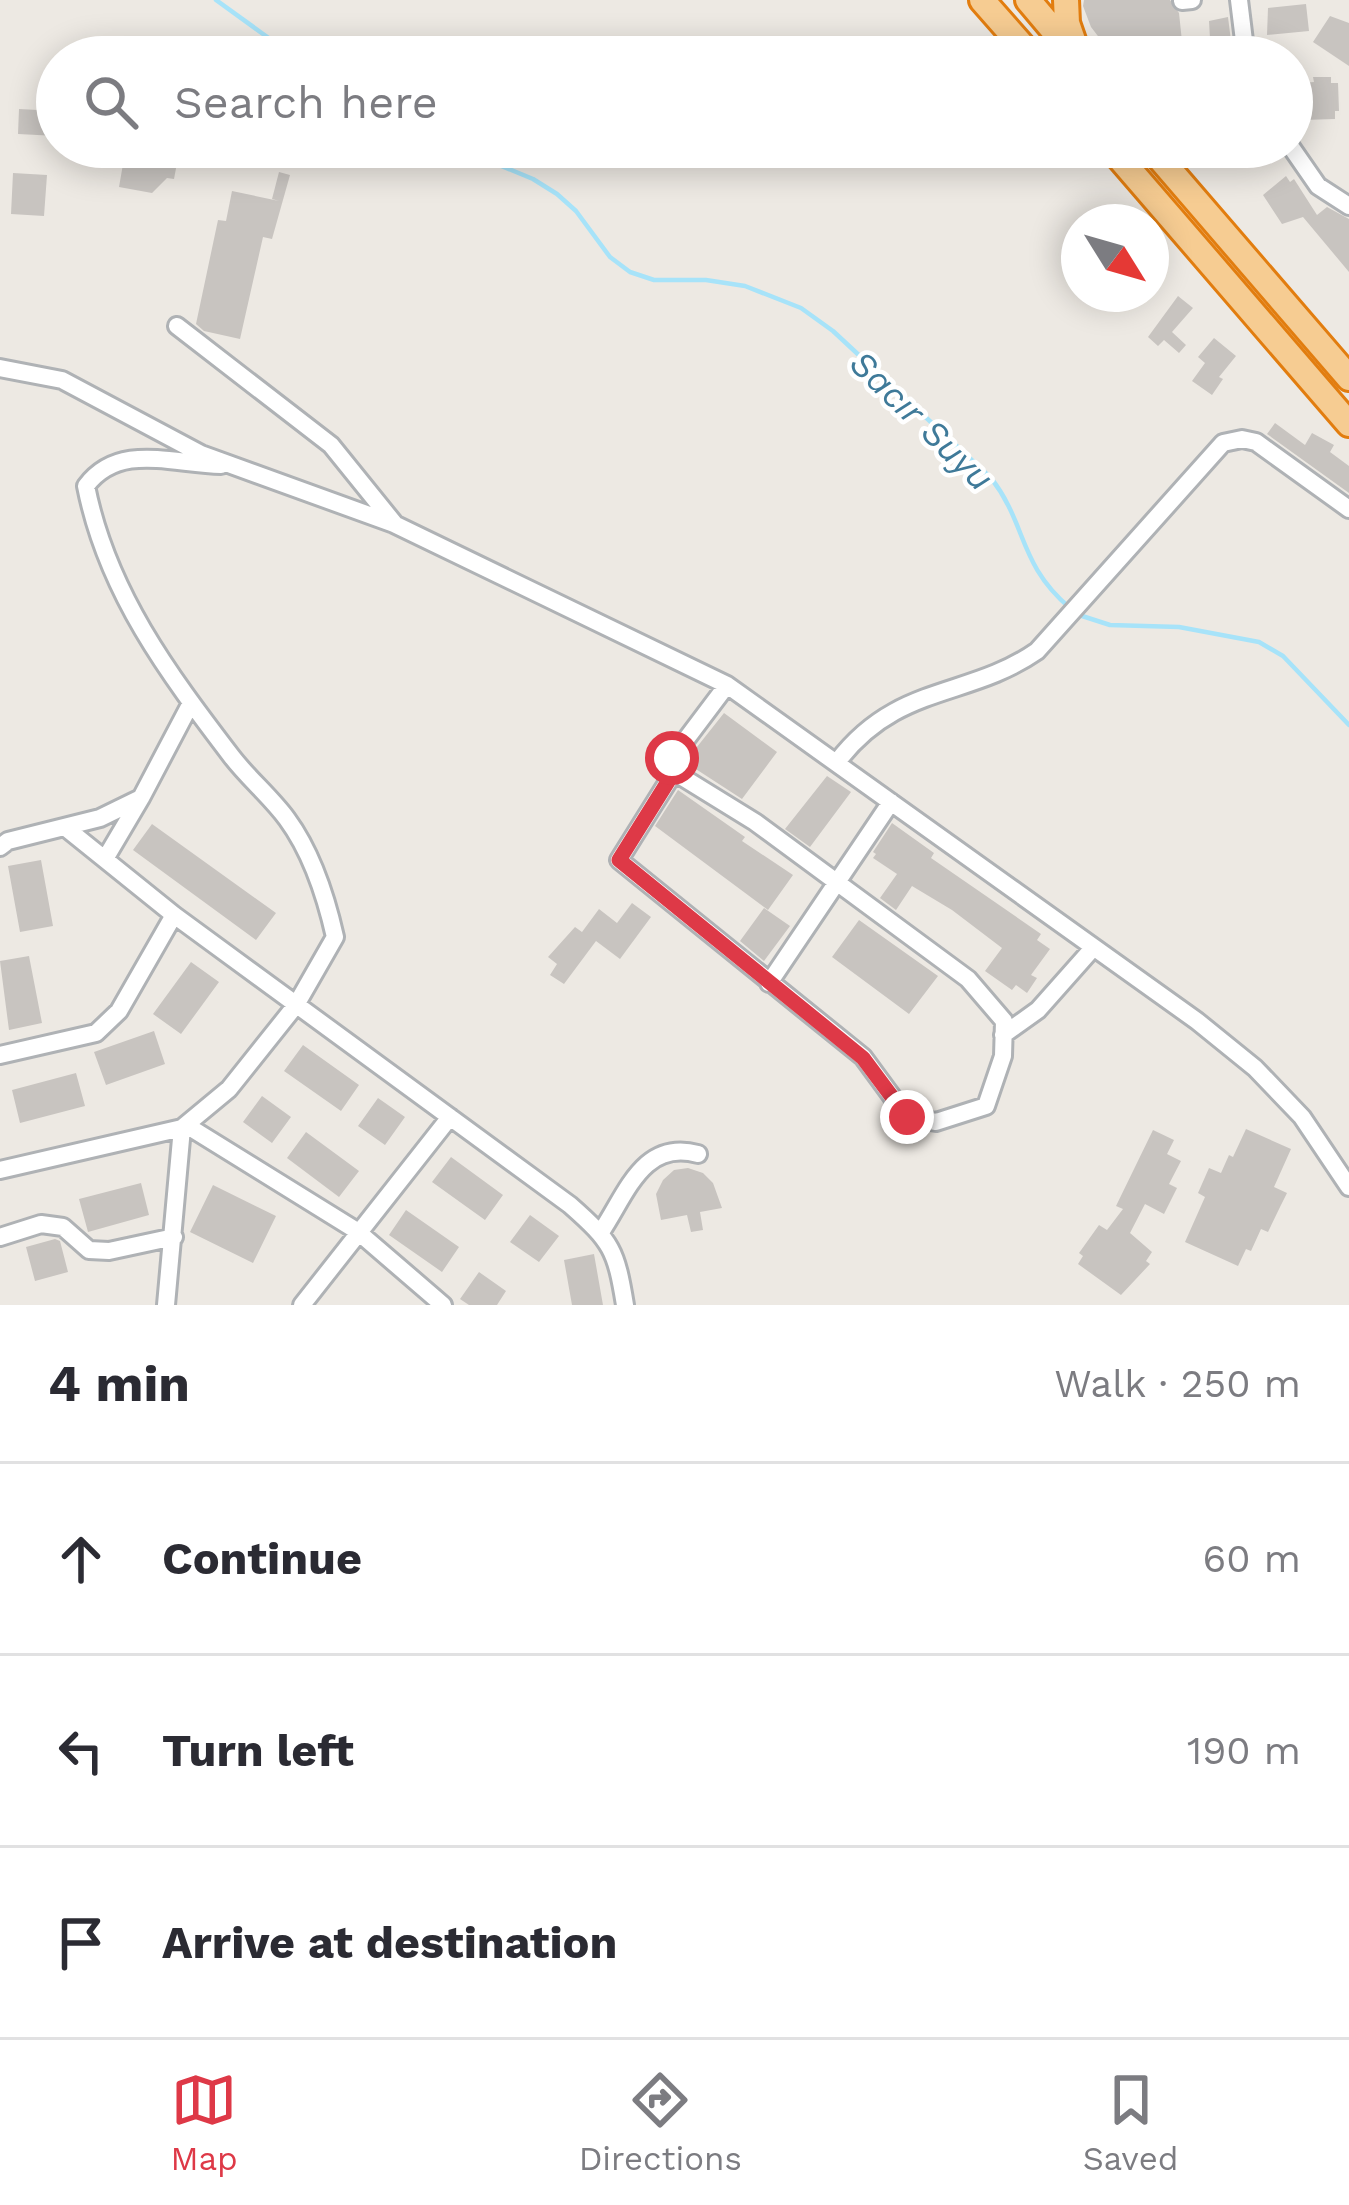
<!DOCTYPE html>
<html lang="en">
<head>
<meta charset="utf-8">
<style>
	:root { --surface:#fff; --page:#f2f2f3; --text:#2b2b33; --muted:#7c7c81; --line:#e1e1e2; --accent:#de3947 }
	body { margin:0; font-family:"Work Sans",sans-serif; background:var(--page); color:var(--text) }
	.compass { position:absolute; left:1061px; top:204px; width:108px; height:108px; border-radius:50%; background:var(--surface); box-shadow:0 6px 30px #0003; rotate:127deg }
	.stop { position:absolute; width:36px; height:36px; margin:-27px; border:9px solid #de3947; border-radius:50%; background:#fff }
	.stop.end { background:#de3947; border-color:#fff; box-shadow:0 3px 12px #0008 }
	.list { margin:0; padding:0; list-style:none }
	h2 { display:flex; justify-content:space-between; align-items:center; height:156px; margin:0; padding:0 48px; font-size:51px }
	h2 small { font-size:39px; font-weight:400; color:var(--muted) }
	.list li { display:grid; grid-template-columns:78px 1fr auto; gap:36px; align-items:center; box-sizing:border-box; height:192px; padding:0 48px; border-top:3px solid var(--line) }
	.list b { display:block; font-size:45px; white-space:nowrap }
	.list em { font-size:39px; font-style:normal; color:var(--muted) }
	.icon { flex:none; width:66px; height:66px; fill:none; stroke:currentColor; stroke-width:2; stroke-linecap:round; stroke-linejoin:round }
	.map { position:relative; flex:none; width:1349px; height:1305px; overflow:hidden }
	.search { position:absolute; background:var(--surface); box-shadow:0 6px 30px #0003; left:36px; right:36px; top:36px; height:132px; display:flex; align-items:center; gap:30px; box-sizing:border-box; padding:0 42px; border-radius:66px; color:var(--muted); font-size:45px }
	.sheet { height:732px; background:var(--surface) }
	nav { display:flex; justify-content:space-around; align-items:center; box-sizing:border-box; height:168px; border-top:3px solid var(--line); background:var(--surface); font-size:33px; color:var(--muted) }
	nav a { display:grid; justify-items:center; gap:6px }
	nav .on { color:var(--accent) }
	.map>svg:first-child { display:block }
</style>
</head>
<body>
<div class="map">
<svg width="1349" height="1305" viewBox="0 0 1349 1305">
	<rect width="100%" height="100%" fill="#ede9e3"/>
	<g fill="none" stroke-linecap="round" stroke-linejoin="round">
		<!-- stream -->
		<path stroke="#a7e3f9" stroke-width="4.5" d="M216 0 295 57
			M456 147 533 179 557 194 576 211 610 257 630 272 654 280H706L745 286 801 308 833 331 991 478C1027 524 1018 564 1070 608
			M1079 615 1110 625 1179 627 1259 642 1283 656 1349 725"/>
	</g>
	<!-- building -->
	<path fill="#c8c4c0" d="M1084 0H1170L1179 13 1183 51 1154 53V41L1132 43 1133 55 1114 57 1091 27 1083 6Z
		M1306 4 1309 31 1267 35 1268 8Z
		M1330 16 1349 23V66L1313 42Z
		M1228 17 1233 57 1211 56 1209 21Z
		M1313 77H1331V83H1338L1339 111H1335V119L1303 120 1302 83 1314 82Z
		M19 109 57 111V136L18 134Z
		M126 147H180L174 179 167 178 152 193 119 187Z
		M279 172 290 175 272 239 263 237 240 339 204 331 196 324 218 220 226 221 232 191 279 201 272 199Z
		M13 173 47 175 44 216 11 214Z
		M1286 176 1290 182 1294 179 1317 215 1327 207 1349 219V272L1303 217 1282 224 1263 195Z
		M1178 296 1193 308 1172 332 1186 345 1179 353 1164 340 1158 346 1148 337Z
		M1214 338 1236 356 1219 377 1223 379 1212 395 1192 381 1205 363 1198 357Z
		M1275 423 1305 445 1312 433 1334 445 1330 452 1349 466V493L1267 434Z
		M724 713 777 752 742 799 685 762Z
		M827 776 851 792 810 847 785 829Z
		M678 790 745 837 742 841 793 875 768 910 655 826Z
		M892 823 934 853 931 858 1041 934 1037 940 1050 949 1031 975 1037 978 1027 993 1016 985 1012 990 985 971 1002 948 952 910 912 886 896 910 880 898 897 874 873 858 876 854 873 852Z
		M152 824 276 913 256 940 133 850Z
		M41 860 53 926 20 932 8 866Z
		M632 903 651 917 620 959 596 941 564 984 550 975 557 964 548 957 575 927 582 932 599 909 617 923Z
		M764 908 790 926 764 961 740 941Z
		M859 920 938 976 909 1014 832 957Z
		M29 956 42 1023 9 1030 0 961Z
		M191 962 219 982 181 1034 153 1014Z
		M154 1031 165 1064 106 1085 94 1052Z
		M303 1045 359 1085 341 1111 284 1071Z
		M76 1073 85 1106 20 1123 12 1090Z
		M262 1096 291 1117 272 1143 243 1122Z
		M378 1098 405 1117 385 1145 358 1126Z
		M1246 1129 1291 1149 1274 1187 1287 1193 1281 1205 1268 1232 1261 1229 1251 1251 1246 1249 1238 1266 1185 1242 1205 1197 1198 1193 1209 1168 1221 1173 1229 1155 1233 1157Z
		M1153 1130 1174 1140 1167 1154 1181 1161 1169 1184 1177 1188 1164 1214 1145 1204 1130 1233 1152 1252 1146 1261 1150 1264 1121 1295 1078 1264 1083 1256 1079 1253 1099 1225 1107 1230 1123 1209 1116 1206Z
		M306 1132 359 1171 339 1197 287 1158Z
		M451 1157 503 1195 485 1220 432 1182Z
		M688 1168 703 1173 713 1183 722 1208 700 1212 703 1230 691 1232 687 1215 661 1220 656 1194 663 1180 674 1170Z
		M141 1183 149 1215 88 1232 79 1199Z
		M213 1185 276 1216 253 1263 190 1232Z
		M406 1210 459 1247 442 1272 389 1235Z
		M530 1215 559 1236 539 1262 510 1242Z
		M55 1239 60 1241 68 1272 35 1281 26 1247Z
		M594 1254 603 1305H572L564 1260Z
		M479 1272 506 1291 497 1305H469L460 1299Z"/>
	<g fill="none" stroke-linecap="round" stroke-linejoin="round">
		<!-- minor casing -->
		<g stroke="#afb2b5" stroke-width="22">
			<path id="minor" d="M1239 0 1246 57
				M1182 1 1192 0
				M1291 147 1318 186 1349 206
				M177 326 331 445 394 523
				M0 368 62 380 201 454 394 524 727 685 1197 1021 1255 1068 1302 1117 1349 1187
				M837 762C897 683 968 699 1037 651L1223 443 1242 439 1256 442 1349 509
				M674 772 755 822 968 979 1004 1021 1003 1056 986 1106 936 1122 907 1117 863 1057 619 860 674 772 672 758 727 685
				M66 828 174 915 570 1205C612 1242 616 1250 625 1305
				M0 847 8 841 100 818 141 798 191 703
				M105 859 141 798
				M769 983 891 802
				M1003 1035 1038 1010 1093 948
				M0 1055 96 1033 119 1011 174 915
				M186 1125 357 1231 443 1305
				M0 1170 182 1128 229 1089 296 1005 335 937C326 897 312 853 287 819 271 797 249 779 232 757 168 673 107 592 86 486 119 442 172 464 221 465
				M601 1232C627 1193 643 1139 698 1154
				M0 1237 41 1224 63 1227 89 1250 109 1251 174 1237
				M166 1305 182 1128
				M302 1305 450 1117"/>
		</g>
		<!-- highway casing -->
		<g stroke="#e27d0f" stroke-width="30">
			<path id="highway" d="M982 0 1032 57
				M1028 0 1076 57
				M1066 0 1067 23 1076 49
				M1110 147 1349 424
				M1150 147 1349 378"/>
		</g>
		<!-- minor -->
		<use href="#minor" stroke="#fff" stroke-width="16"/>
		<!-- highway -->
		<use href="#highway" stroke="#f6cc92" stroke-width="24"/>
	</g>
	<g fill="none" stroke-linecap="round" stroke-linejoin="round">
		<!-- route -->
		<path stroke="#de3947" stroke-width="15" d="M672 758 674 772 619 860 863 1058 907 1117"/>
	</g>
	<g text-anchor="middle" stroke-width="9" stroke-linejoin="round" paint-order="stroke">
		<!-- water labels -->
		<g font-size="36" font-style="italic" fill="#3f7a99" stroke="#fff">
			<text transform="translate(922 420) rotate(44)" y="13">Sacır Suyu</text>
		</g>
	</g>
</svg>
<svg class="compass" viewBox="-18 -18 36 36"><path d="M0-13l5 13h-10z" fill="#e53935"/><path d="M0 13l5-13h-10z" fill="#7c7c81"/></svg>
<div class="stop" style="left:672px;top:758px"></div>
<div class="stop end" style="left:907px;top:1117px"></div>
<div class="search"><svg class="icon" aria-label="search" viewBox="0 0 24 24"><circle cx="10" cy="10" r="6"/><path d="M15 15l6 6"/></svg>Search here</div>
</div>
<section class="sheet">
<h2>4 min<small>Walk · 250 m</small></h2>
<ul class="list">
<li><svg class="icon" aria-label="ahead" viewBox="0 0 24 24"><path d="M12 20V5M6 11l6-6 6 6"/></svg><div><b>Continue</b></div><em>60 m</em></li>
<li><svg class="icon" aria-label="left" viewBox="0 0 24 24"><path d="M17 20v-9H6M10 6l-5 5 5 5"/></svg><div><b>Turn left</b></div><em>190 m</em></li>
<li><svg class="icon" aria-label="arrive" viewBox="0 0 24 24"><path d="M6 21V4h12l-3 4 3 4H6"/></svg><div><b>Arrive at destination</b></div></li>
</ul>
</section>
<nav>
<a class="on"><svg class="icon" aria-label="map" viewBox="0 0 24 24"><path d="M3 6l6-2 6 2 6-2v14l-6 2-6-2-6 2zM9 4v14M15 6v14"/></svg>Map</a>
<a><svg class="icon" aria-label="directions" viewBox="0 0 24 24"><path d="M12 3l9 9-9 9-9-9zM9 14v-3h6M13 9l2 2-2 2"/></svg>Directions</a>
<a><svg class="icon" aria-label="saved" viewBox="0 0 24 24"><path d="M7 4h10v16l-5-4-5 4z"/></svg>Saved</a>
</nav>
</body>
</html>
